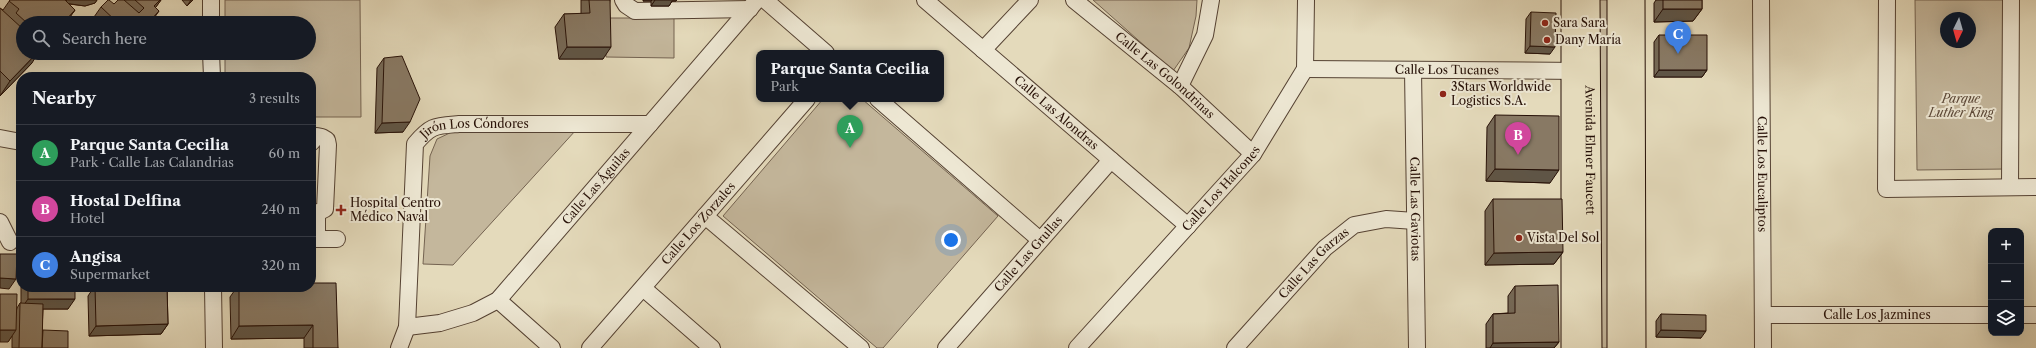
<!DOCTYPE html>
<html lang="en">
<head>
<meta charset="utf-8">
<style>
	:root { --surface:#171b24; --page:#242831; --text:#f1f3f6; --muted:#9ea1a6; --line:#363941; --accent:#db2777 }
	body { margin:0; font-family:"Libre Caslon Text",serif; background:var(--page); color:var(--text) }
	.controls { position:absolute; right:12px; bottom:12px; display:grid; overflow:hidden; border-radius:8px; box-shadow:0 4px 16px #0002 }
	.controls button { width:36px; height:36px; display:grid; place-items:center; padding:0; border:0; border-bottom:1px solid var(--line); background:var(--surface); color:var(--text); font:20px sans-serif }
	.compass { position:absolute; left:1940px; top:12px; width:36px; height:36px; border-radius:50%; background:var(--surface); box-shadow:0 4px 16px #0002; rotate:185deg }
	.you { position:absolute; left:951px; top:240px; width:14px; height:14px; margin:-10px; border:3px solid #fff; border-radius:50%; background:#1a73e8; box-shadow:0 0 0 6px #1a73e833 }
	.badge { display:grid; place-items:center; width:26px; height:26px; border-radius:50%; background:var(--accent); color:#fff; font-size:13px; font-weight:700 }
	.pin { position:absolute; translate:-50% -33px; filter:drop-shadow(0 1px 2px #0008) }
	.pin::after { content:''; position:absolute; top:21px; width:14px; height:12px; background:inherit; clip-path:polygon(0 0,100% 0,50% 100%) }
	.popup { position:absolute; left:756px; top:50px; width:188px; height:52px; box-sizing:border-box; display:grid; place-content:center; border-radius:8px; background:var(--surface); filter:drop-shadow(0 1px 3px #0005); font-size:13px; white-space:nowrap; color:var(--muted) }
	.popup b { font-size:15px; color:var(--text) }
	.popup::after { content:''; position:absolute; left:50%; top:100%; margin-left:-8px; border:8px solid transparent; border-top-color:var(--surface) }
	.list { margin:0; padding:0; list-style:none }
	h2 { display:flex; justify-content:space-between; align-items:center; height:52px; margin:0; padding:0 16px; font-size:17px }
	h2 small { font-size:13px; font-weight:400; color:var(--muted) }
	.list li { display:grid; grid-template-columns:26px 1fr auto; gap:12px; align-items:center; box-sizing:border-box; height:56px; padding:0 16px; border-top:1px solid var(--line) }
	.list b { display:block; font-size:15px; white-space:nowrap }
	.list p { margin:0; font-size:13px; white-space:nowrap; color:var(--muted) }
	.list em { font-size:13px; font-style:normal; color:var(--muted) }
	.icon { flex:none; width:22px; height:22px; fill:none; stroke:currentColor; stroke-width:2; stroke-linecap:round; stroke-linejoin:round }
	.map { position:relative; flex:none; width:2036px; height:348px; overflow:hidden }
	.search { position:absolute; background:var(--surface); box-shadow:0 4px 16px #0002; left:16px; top:16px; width:300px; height:44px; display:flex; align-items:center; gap:10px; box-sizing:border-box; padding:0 14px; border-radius:22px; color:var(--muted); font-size:15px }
	.panel { position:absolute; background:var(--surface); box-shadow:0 4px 16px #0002; left:16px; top:72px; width:300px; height:220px; border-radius:16px }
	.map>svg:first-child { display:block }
</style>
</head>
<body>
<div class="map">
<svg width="2036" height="348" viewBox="0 0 2036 348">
	<rect width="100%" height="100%" fill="#e4dabb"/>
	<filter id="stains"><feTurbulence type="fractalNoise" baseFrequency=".005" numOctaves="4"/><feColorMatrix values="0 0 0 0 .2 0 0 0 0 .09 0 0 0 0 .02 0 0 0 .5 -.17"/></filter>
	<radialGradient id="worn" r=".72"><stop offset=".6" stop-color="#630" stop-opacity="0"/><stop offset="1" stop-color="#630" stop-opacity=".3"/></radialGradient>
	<!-- green -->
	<path fill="#c4b79c" stroke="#746351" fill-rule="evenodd" d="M225 0H360L361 117H311V77H225V53H309V23H225Z
		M1093 0H1197L1196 16 1189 48 1173 71Z
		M1595 0H1616L1615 348H1595Z
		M1915 0H2005L2007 169 1917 170ZM1946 18H1970V42H1946Z
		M606 18H674V58L606 57Z
		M823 99H862L998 216 883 348H877L723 216Z
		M576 130 453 265 423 264 430 156 437 139 454 131Z"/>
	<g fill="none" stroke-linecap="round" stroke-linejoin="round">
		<!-- minor casing -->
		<g stroke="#554233" stroke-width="18">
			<g id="minor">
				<path d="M211 0V23"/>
				<path d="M623 0 626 5 635 11 750 9"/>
				<path d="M765 0 826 53"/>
				<path id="s1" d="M925 0 1188 226"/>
				<path id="s2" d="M1074 0 1180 86 1253 154"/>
				<path id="s3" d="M1761 0 1763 348"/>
				<path d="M1887 0 1886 189 2036 187"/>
				<path d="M983 50 1030 0"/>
				<path d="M211 53 212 77"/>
				<path id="s4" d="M1305 69 1583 71"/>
				<path id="s5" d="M1413 70 1417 348"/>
				<path d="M1180 86 1205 35 1211 0"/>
				<path d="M878 99 1040 240"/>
				<path d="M0 138 21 142"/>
				<path d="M311 143 317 136 322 137 327 140 328 145 325 209 317 213 311 211"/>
				<path d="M2010 187 2011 0"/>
				<path d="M317 213V239"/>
				<path d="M705 216 861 348"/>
				<path d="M0 222 10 242"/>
				<path d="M311 239H337"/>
				<path d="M213 287 214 348"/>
				<path d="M643 288 712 348"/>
				<path d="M498 300 552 348"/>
				<path id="s6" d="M1763 315H1991"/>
				<path d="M2021 315H2036"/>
				<path id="s7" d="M407 327 440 323 473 313 498 300 757 0"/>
				<path id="s8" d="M399 348 407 327 415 144C431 125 435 126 459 124H650"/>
				<path id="s9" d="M590 348 807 99"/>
				<path id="s10" d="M946 348 1111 160"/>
				<path id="s11" d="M1077 348 1253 154 1305 69 1306 0"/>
				<path id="s12" d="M1235 348 1325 248 1354 225 1386 219 1415 221"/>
			</g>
		</g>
		<!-- major casing -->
		<g stroke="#250f06" stroke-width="23">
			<g id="major">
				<path id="s13" d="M1589 0 1591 348"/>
				<path d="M1634 0 1635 348"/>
				<path d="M1572 348V0"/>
				<path d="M1618 348V0"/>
			</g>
		</g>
		<!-- minor -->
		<use href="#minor" stroke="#ede7d3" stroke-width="16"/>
		<!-- major -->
		<use href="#major" stroke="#e4dabb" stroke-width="21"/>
	</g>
	<!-- wall -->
	<path fill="#756856" stroke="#250f06" d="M10 0H97L95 3 85 6 69 4 75 10 65 23H23V53L32 63 0 96V8L3 10Z
		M124 0H161L155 8 152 21 150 23H100L94 17 101 7 114 4Z
		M182 0H193L187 6Z
		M581 0H610L603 59H559L555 27 564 14H581Z
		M643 0H677L676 1H672L669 6H651V1H643Z
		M1656 0H1702V9L1693 21 1654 22V3Z
		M1531 12 1550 54 1525 53 1526 19Z
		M1659 35 1707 70 1702 77H1654V42Z
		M384 58 403 132 375 133 377 68Z
		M1495 115 1550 183 1486 181 1487 127Z
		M1493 199 1563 252 1554 264 1485 265V211Z
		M1515 286 1559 342 1554 348H1486V324L1493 314 1508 313V296Z
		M21 287H75L68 309H43L42 331 68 348H12V336L8 342 17 308 20 303H21Z
		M94 287H167L168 324 161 334 89 336 88 296Z
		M237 287H311L338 348H304V338L231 339 230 297Z
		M1661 314 1701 338 1656 337V321Z"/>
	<!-- shaded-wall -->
	<path fill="#5f5546" stroke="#250f06" d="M67 0H97L95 3 85 6 64 3Z
		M160 0H161L156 7 147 16 154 6Z
		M191 0H193L187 6Z
		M644 0H652L651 1H643Z
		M655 0H677L676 1H672L669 6H651Z
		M1663 9H1702L1693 21 1654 22Z
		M75 10 68 20 65 23H63Z
		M159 11 152 21 150 23H148Z
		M1530 46 1555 47 1550 54 1525 53Z
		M567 47H611L603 59H559Z
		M37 53H38L32 63 0 96 10 81Z
		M1659 70H1707L1702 77H1654Z
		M410 122 403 132 375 133 382 123Z
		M1495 169 1559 170 1550 183 1486 181Z
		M1563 252 1554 264 1485 265 1494 253Z
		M0 278 16 279 9 289 0 288Z
		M28 299H75L68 309H21Z
		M168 324 161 334 89 336 96 326Z
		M313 325 304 338 231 339 239 326Z
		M0 330H16L8 342H0Z
		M1661 330 1706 331 1701 338 1656 337Z
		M1559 342 1554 348H1490L1493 343Z"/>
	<!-- building -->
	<path fill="#887964" stroke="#250f06" d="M10 0H65L75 10 63 23H27L16 13 19 9 9 1Z
		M108 0H109L114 4 118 0H124L139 13 144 8 135 0H160L154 6 159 11 148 23H139L138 22V23H118L101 7Z
		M589 0H610L611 47H567L564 14 590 13Z
		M1663 0H1702V9H1663Z
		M0 8 23 29V53H37L10 81 0 71Z
		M1531 12 1556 13 1555 47 1530 46Z
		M1659 35H1707V70H1659Z
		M402 56 420 99 410 122 382 123 384 58Z
		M1495 115 1559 116V170L1495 169Z
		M1493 199H1562L1563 252 1494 253Z
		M0 254H17L16 279 0 278Z
		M311 283H336L338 348H313V325L239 326V287H311Z
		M1558 285 1559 342 1493 343V314L1515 313V286Z
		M28 287H75V299H28Z
		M95 287H167L168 324 96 326Z
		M0 294H17L16 330H0Z
		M20 303 43 304 42 348H19Z
		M1661 314 1706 315V331L1661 330Z
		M43 330 68 331V348H42Z"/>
	<!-- markers -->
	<g fill="#8f2418" stroke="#ede7d3" stroke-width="1.5">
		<circle cx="1545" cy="23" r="4"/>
		<circle cx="1547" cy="40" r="4"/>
		<circle cx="1443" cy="94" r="4"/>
		<path d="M339 204h4v4h4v4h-4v4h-4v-4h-4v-4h4z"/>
		<circle cx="1519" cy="238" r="4"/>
	</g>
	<g text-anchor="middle" stroke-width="4" stroke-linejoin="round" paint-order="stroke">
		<!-- poi labels -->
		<g font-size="12" fill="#250f06" stroke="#ede7d3" text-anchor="start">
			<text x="1553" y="27">Sara Sara</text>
			<text x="1555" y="44">Dany María</text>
			<text x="1451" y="91">3Stars Worldwide<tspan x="1451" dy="14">Logistics S.A.</tspan></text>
			<text x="350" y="207">Hospital Centro<tspan x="350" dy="14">Médico Naval</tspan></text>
			<text x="1527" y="242">Vista Del Sol</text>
		</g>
		<!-- street labels -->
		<g font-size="12" fill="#250f06" stroke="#ede7d3">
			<text dy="4" stroke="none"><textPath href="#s4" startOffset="142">Calle Los Tucanes</textPath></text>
			<text dy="4" stroke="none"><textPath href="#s2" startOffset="118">Calle Las Golondrinas</textPath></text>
			<text dy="4" stroke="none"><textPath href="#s1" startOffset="173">Calle Las Alondras</textPath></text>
			<text dy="4" stroke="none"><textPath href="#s8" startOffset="271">Jirón Los Cóndores</textPath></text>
			<text dy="4" stroke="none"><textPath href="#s13" startOffset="150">Avenida Elmer Faucett</textPath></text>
			<text dy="4" stroke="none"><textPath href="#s3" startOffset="174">Calle Los Eucaliptos</textPath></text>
			<text dy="4" stroke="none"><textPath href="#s7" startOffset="246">Calle Las Águilas</textPath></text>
			<text dy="4" stroke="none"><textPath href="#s11" startOffset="215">Calle Los Halcones</textPath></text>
			<text dy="4" stroke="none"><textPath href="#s5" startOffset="139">Calle Las Gaviotas</textPath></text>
			<text dy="4" stroke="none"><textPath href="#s9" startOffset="165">Calle Los Zorzales</textPath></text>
			<text dy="4" stroke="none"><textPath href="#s10" startOffset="125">Calle Las Grullas</textPath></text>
			<text dy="4" stroke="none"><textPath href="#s12" startOffset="116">Calle Las Garzas</textPath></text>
			<text dy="4" stroke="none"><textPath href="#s6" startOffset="114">Calle Los Jazmines</textPath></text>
		</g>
		<!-- park labels -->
		<g font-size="12" font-style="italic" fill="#5d4a3a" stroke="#ede7d3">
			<text x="1961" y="103">Parque<tspan x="1961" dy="14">Luther King</tspan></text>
		</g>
	</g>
	<rect width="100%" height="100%" filter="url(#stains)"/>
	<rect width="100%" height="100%" fill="url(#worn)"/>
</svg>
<div class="controls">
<button>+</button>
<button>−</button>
<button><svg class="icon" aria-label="layers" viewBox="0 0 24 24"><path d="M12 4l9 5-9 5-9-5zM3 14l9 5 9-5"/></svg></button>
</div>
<svg class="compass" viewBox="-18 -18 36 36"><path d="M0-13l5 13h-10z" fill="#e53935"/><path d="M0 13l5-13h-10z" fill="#9ea1a6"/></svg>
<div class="you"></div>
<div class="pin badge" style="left:850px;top:148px;background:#2e9e5b">A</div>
<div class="popup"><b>Parque Santa Cecilia</b>Park</div>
<div class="pin badge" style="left:1518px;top:155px;background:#d1479c">B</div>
<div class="pin badge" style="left:1678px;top:54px;background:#3f7fe0">C</div>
<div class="search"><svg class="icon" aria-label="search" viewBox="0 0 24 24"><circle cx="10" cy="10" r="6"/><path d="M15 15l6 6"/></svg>Search here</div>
<section class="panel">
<h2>Nearby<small>3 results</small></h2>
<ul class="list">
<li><span class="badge" style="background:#2e9e5b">A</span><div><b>Parque Santa Cecilia</b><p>Park · Calle Las Calandrias</p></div><em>60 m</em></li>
<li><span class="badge" style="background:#d1479c">B</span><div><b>Hostal Delfina</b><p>Hotel</p></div><em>240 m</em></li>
<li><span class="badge" style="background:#3f7fe0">C</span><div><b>Angisa</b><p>Supermarket</p></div><em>320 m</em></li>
</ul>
</section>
</div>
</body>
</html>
